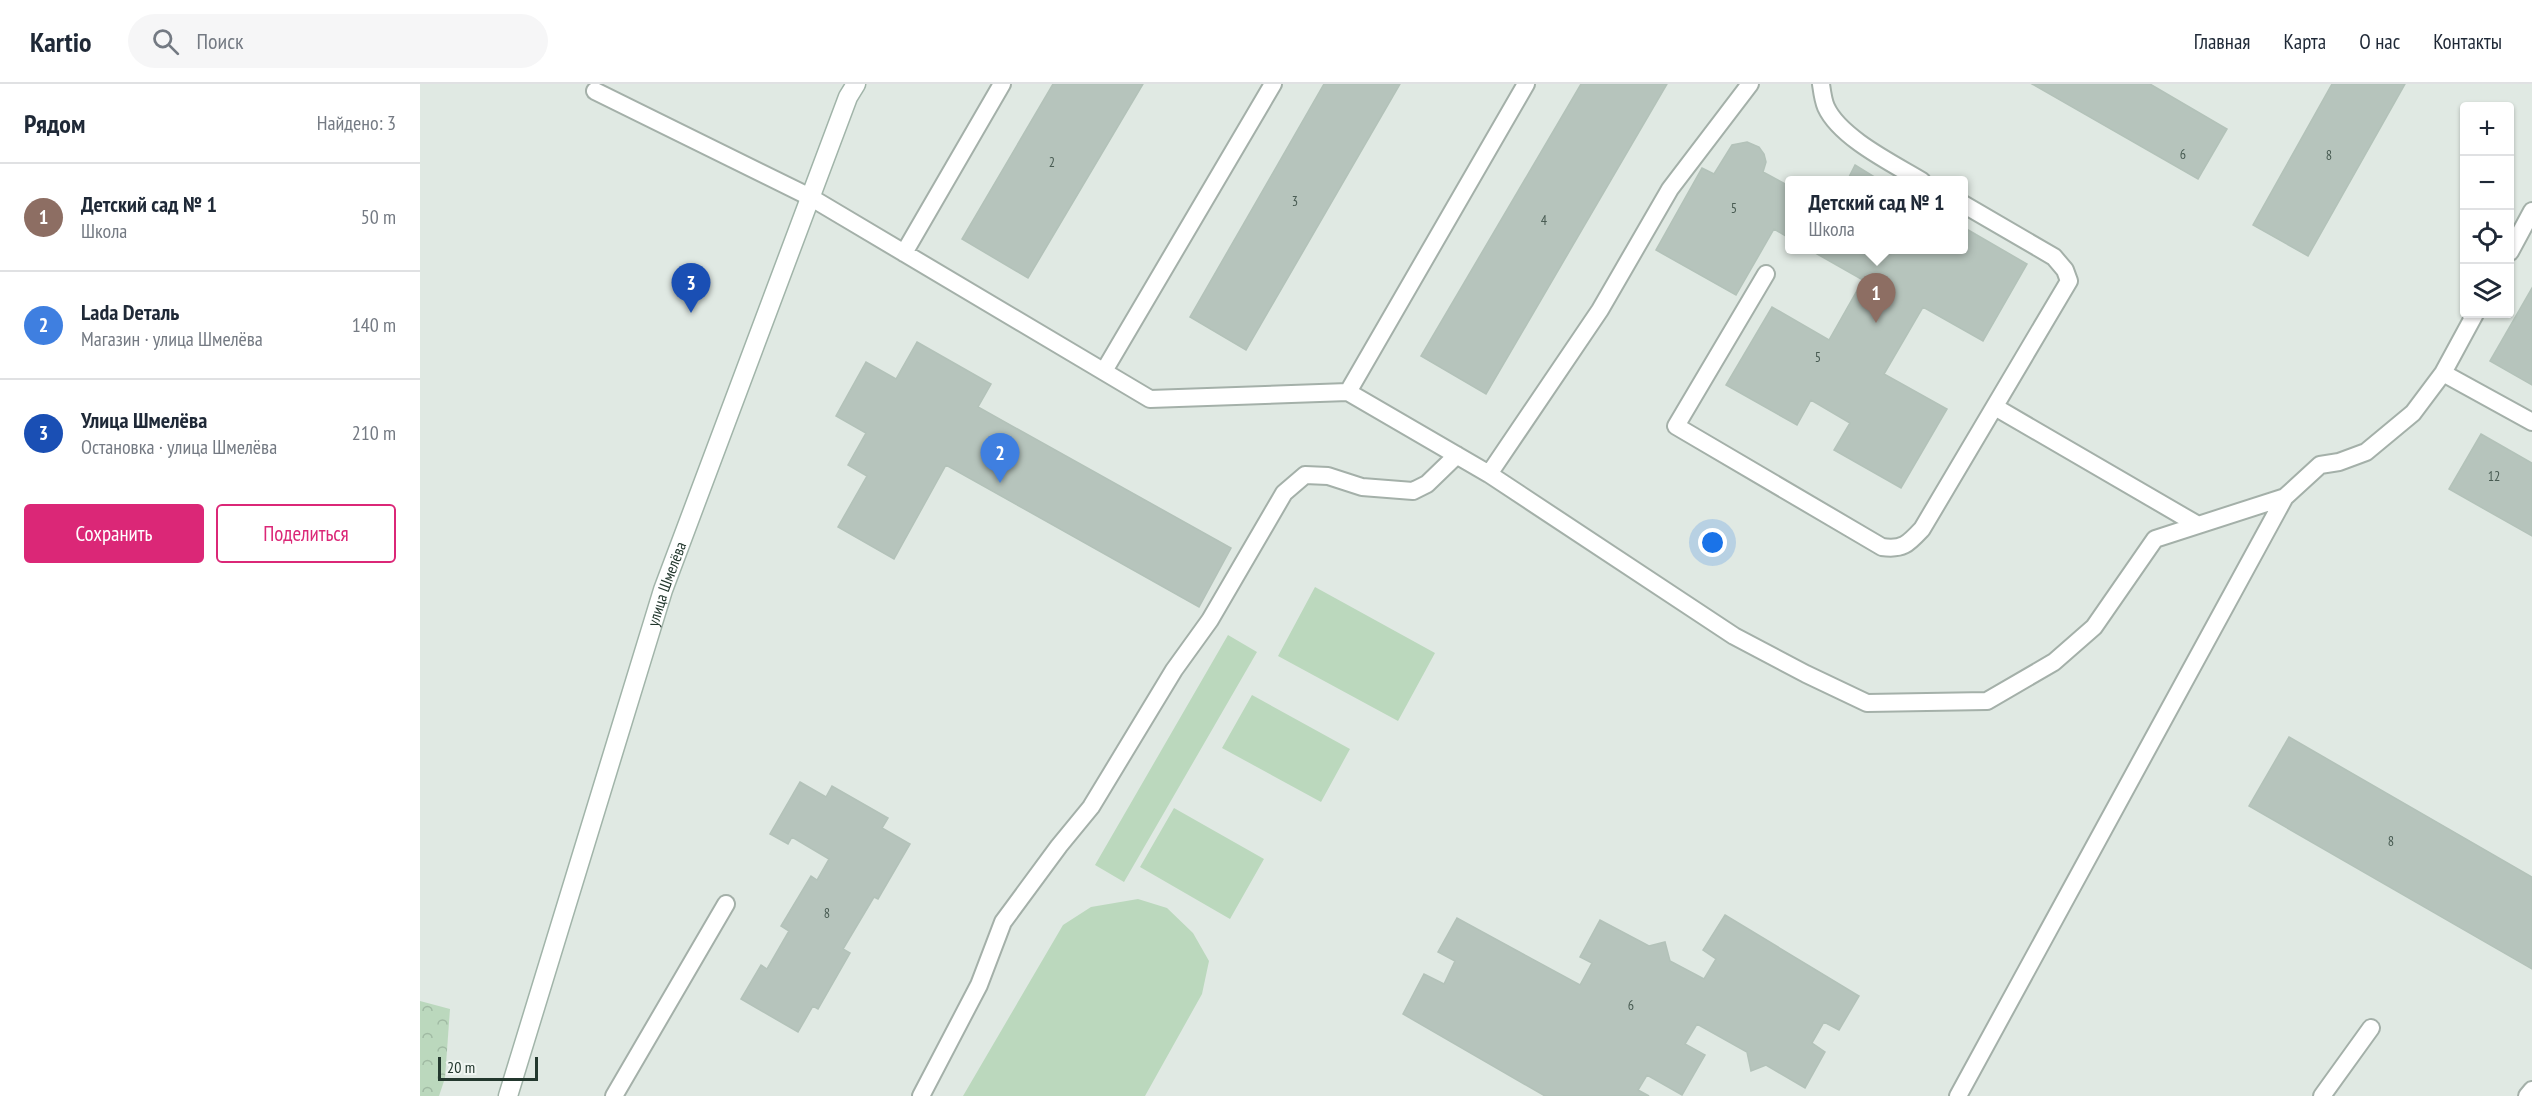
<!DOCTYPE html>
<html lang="ru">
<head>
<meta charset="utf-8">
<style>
	:root { --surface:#fff; --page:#f6f6f7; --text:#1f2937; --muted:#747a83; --line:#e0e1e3; --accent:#db2777 }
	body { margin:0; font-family:"PT Sans Narrow",sans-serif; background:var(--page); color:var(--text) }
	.controls { position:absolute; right:18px; top:18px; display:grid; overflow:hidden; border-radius:6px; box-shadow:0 2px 4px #0004 }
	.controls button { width:54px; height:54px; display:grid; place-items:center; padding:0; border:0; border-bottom:2px solid var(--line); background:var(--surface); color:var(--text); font:30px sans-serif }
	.scale { position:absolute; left:18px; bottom:15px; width:100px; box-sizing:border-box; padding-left:6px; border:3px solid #23382e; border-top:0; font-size:16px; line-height:21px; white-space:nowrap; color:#23382e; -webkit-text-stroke:4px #f0f6f2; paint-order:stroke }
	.you { position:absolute; left:1293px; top:459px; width:21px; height:21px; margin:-15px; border:4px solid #fff; border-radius:50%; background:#1a73e8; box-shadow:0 0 0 9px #1a73e833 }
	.badge { display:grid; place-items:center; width:39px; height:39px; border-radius:50%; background:var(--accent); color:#fff; font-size:20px; font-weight:700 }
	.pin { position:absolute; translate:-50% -50px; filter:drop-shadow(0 2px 3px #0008) }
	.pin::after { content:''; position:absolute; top:32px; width:21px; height:18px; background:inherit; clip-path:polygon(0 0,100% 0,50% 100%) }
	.popup { position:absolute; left:1365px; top:92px; width:183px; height:78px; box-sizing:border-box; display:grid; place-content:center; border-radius:6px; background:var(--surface); filter:drop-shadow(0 2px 4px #0005); font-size:20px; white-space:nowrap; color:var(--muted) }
	.popup b { font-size:22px; color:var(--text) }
	.popup::after { content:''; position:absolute; left:50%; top:100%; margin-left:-12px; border:12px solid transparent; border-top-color:var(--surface) }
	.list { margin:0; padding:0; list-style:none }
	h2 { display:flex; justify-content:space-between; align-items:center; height:78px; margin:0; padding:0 24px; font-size:26px }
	h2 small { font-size:20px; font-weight:400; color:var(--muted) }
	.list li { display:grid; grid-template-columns:39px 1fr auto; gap:18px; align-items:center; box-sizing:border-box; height:108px; padding:0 24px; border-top:2px solid var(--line) }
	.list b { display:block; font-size:22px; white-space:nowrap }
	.list p { margin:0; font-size:20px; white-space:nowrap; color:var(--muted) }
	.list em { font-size:20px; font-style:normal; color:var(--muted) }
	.actions { display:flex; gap:12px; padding:18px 24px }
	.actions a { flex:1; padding:14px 0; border:2px solid var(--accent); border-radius:6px; text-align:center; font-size:21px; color:var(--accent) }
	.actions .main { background:var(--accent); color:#fff }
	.icon { flex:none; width:33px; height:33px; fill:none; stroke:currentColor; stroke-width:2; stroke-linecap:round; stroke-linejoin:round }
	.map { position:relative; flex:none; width:2112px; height:1012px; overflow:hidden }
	header { display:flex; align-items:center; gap:36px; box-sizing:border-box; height:84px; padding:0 30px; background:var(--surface); border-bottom:2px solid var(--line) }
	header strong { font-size:28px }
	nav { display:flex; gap:33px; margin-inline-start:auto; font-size:21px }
	.search { width:420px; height:54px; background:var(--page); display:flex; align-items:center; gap:15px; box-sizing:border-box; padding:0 21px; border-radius:33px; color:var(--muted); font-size:22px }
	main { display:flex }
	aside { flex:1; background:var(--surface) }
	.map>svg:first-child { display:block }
</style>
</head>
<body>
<header>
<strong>Kartio</strong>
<div class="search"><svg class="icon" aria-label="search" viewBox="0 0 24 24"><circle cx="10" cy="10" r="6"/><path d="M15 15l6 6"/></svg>Поиск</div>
<nav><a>Главная</a><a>Карта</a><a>О нас</a><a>Контакты</a></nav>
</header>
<main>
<aside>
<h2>Рядом<small>Найдено: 3</small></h2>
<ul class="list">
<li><span class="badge" style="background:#8d6e63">1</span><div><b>Детский сад № 1</b><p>Школа</p></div><em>50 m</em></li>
<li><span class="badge" style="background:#3f7fe0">2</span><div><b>Lada Dеталь</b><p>Магазин · улица Шмелёва</p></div><em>140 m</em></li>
<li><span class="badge" style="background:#1a4fb4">3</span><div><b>Улица Шмелёва</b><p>Остановка · улица Шмелёва</p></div><em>210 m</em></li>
</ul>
<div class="actions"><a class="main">Сохранить</a><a>Поделиться</a></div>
</aside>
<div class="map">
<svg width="2112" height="1012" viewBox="0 0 2112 1012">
	<defs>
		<pattern id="park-crowns" width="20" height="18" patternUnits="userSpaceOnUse" patternTransform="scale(1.5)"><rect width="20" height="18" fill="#bbd8bd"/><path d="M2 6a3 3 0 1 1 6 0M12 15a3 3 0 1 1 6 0" fill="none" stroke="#a0baa3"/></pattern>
	</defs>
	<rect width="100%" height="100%" fill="#e0e9e3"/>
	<!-- park -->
	<path fill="url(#park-crowns)" d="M0 917 30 925 25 994 19 1012H0Z"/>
	<!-- pitch -->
	<path fill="#bbd8bd" d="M895 503 1015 569 978 637 858 572Z
		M808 551 837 568 704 798 675 781Z
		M832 611 930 665 901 718 802 664Z
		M754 724 844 775 810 835 720 783Z
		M718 815 747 824 773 849 789 877 782 910 725 1012H543L643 841 671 823Z"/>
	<!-- building -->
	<path fill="#b6c4bc" stroke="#b3c2b9" stroke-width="1.5" d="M633 0H723L608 194 542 155Z
		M904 0H980L826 266 770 233Z
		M1161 0H1247L1066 310 1001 272Z
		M1612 0H1730L1807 45 1778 95Z
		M1912 0H1985L1888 172 1833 141Z
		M1327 58 1339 63 1344 70 1346 78 1343 88 1369 102V154L1354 145 1316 211 1236 166 1282 84 1294 90 1312 61Z
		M1435 81 1461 97H1427Z
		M1543 143 1607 180 1563 257 1503 223 1464 290 1527 325 1481 404 1414 366 1430 339 1391 316 1377 341 1306 301 1352 223 1409 256 1443 196 1390 166H1543Z
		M2112 204V301L2070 277Z
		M497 258 571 300 558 323 811 464 779 523 526 381 474 475 418 443 447 392 428 381 446 349 416 332 446 278 476 295Z
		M2061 350 2112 379V452L2029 405Z
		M1869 653 2112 793V885L1829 722Z
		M380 698 406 713 412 702 468 734 462 744 490 760 458 815 454 813 423 865 430 869 398 925 393 922 378 948 321 915 341 881 347 885 369 847 361 842 391 792 397 796 409 775 372 753 368 760 350 750Z
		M1305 831 1439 912 1419 946 1404 938 1392 959 1405 968 1385 1004 1346 981 1331 987 1327 968 1277 940 1265 960 1285 971 1262 1011 1227 991 1218 1006 1229 1012H1125L983 930 1004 890 1024 900 1035 877 1018 868 1037 834 1160 901 1172 879 1160 873 1180 836 1229 862 1245 858 1250 877 1284 895 1296 875 1283 866Z"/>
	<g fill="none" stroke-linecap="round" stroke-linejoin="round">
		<!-- lane casing -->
		<g stroke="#a4b0a9" stroke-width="20">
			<path id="lane" d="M1401 0C1402 7 1403 16 1406 23 1420 54 1474 80 1502 97
				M175 7 390 113 730 315 928 308 1069 390 1314 552 1386 590 1447 619 1567 617 1634 578 1674 543 1735 455 1865 413
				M2090 168 2112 127
				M484 169 582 0
				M1346 190 1256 342 1462 463C1483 466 1488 460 1502 445L1649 197 1645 186 1634 173 1543 120
				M2055 230 2023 289 2112 338
				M684 287 853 0
				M928 308 1106 0
				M1575 323 1778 441
				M1069 390 1180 226 1250 105 1330 0
				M194 1012 306 820
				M501 1012 559 901 583 838 639 762 671 723 754 586 790 536 864 409 885 391 908 392 942 403 993 407 1007 400 1037 371
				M1538 1012 1865 413 1900 381 1919 378 1946 368 1993 329 2023 289
				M1902 1012 1951 944
				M2107 1012 2112 1006"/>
		</g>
		<!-- secondary casing -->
		<g stroke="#a1b4a9" stroke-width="21">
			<g id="secondary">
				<path id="s1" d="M88 1012 243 506 428 13 436 0"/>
			</g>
		</g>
		<!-- lane -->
		<use href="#lane" stroke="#fff" stroke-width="16"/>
		<!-- secondary -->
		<use href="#secondary" stroke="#fff" stroke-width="18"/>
	</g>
	<g text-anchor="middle" stroke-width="4.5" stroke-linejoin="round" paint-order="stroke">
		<!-- number labels -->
		<g font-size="14" fill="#485b52">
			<text x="1763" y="75">6</text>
			<text x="1909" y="76">8</text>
			<text x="632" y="83">2</text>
			<text x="875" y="122">3</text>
			<text x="1314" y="129">5</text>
			<text x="1124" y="141">4</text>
			<text x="1398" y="278">5</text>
			<text x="2074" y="397">12</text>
			<text x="1971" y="762">8</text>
			<text x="407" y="834">8</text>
			<text x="1211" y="926">6</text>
		</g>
		<!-- street labels -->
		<g font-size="16" fill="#23382e" stroke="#f0f6f2">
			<text dy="6" stroke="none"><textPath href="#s1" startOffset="536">улица Шмелёва</textPath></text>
		</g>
	</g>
</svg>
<div class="controls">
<button>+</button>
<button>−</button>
<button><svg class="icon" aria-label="locate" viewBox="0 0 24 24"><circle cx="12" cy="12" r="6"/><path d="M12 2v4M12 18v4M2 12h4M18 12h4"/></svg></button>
<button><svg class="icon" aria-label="layers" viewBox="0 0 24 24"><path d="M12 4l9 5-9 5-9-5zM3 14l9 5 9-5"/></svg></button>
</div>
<div class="scale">20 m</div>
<div class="you"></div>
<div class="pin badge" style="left:1456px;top:239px;background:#8d6e63">1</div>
<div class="popup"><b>Детский сад № 1</b>Школа</div>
<div class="pin badge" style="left:580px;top:399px;background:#3f7fe0">2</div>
<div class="pin badge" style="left:271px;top:229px;background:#1a4fb4">3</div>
</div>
</main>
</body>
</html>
